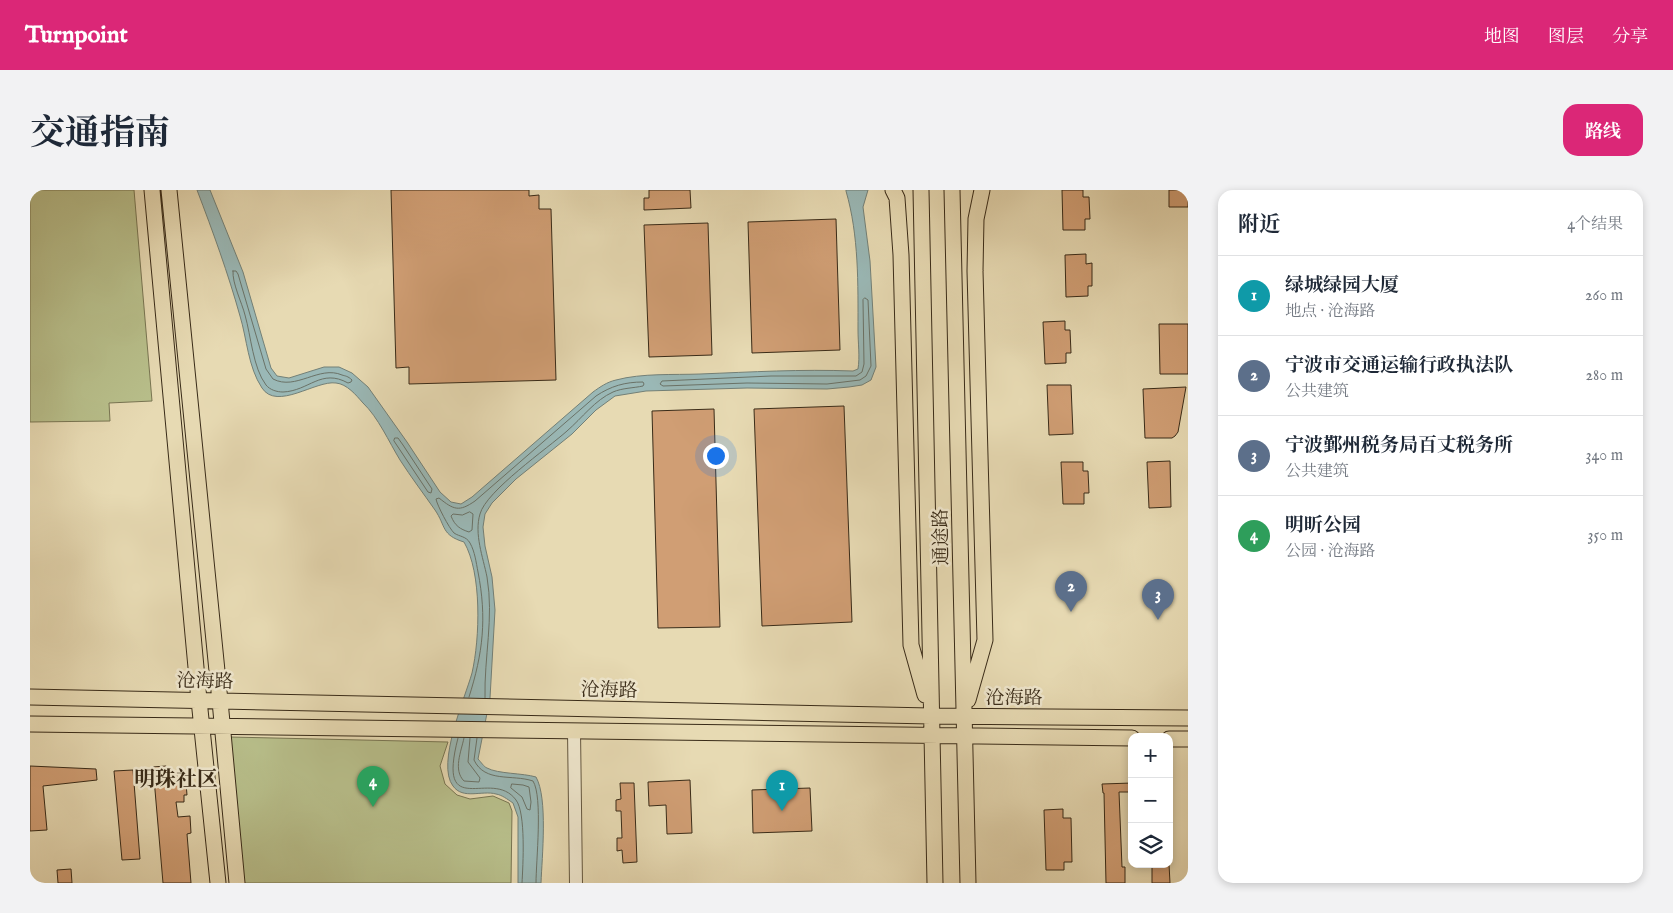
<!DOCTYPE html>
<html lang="zh">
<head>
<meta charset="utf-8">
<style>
	:root { --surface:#fff; --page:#f2f2f3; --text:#1f2937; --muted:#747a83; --line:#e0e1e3; --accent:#db2777 }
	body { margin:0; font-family:"IM FELL English","Noto Serif SC",serif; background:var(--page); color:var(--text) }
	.controls { position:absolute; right:15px; bottom:15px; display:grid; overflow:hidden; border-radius:10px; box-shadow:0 2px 8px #0003 }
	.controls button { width:45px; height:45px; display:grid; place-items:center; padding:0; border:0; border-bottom:1px solid var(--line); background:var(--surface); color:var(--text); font:25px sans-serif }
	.you { position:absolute; left:685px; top:265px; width:18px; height:18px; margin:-12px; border:4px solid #fff; border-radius:50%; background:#1a73e8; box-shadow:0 0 0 8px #1a73e833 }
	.badge { display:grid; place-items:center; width:32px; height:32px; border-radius:50%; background:var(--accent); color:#fff; font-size:16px; font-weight:700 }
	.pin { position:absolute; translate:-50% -41px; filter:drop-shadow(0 1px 2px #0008) }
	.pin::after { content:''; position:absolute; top:26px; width:18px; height:15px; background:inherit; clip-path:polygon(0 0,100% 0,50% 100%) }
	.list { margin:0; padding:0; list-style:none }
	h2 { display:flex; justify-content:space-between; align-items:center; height:65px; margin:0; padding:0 20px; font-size:21px }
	h2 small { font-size:16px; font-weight:400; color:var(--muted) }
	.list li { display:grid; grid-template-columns:32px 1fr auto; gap:15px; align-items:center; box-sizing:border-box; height:80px; padding:0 20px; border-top:1px solid var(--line) }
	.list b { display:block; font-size:19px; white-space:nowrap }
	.list p { margin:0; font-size:16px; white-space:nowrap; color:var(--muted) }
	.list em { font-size:16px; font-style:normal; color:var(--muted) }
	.icon { flex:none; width:28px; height:28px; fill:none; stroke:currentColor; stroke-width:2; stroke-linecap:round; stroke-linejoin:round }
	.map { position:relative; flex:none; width:1158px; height:693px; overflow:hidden; border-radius:15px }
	header { display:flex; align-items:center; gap:30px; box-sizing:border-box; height:70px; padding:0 25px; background:var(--accent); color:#fff }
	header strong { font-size:24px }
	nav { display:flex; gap:28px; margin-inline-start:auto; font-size:18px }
	.intro { display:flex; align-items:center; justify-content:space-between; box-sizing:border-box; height:120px; padding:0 30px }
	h1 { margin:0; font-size:35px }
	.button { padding:12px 22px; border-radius:15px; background:var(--accent); color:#fff; font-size:18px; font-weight:700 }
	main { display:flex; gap:30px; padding:0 30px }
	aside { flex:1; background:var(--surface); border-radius:15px; box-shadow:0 2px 8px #0003 }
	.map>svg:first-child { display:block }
</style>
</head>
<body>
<header>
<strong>Turnpoint</strong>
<nav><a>地图</a><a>图层</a><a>分享</a></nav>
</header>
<div class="intro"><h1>交通指南</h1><a class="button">路线</a></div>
<main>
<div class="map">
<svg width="1158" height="693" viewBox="0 0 1158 693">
	<rect width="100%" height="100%" fill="#e7dab3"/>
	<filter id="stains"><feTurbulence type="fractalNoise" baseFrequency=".004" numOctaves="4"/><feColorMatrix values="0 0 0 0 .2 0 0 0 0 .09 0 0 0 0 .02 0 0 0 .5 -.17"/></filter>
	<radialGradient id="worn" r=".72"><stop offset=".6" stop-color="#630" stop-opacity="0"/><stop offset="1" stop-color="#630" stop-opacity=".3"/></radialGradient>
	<!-- green -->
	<path fill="#b8bf8b" stroke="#787552" d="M0 0H104L122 211 79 213 80 231 0 232Z
		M200 547 418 552 410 576 415 594 427 605 440 609 463 606 479 613 482 621 481 693H214Z"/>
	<!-- water -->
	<path fill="#9ab8b6" stroke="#738077" d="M167 0H180L213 82 241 178 247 186 259 188 294 177H309L322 183 338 197 377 252 410 302 421 312 431 314 442 307 563 202C570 197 577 192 586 190 612 183 644 185 670 184 721 182 772 179 823 181L828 179C830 167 828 153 828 140 828 94 829 46 816 1V0H838L833 17 840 71 846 177 841 190 832 195 819 197 797 199 717 198 616 201 585 206 566 220 542 244 486 289 462 313 455 324 453 337 455 356 462 387 465 420 460 508 448 569C451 572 454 577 457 578 468 584 493 583 506 587 518 608 512 667 511 693H488V627L483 613C477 609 472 605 466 604 452 600 433 610 423 596 406 574 435 508 442 483 450 448 452 383 434 352 411 345 416 336 405 320 393 303 381 287 370 270 359 252 348 227 333 213 326 205 317 194 306 193 286 190 247 221 232 198 218 177 217 149 210 126 198 83 183 42 167 0Z"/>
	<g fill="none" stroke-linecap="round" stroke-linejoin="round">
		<!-- shore -->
		<path stroke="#6a7267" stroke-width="1" d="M203 81H206L208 84 236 179 243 189C266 201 289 175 312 185 315 186 318 186 322 190L321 192 318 193C291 178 279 201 253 202 247 202 240 200 236 195 223 178 221 146 215 125 212 113 202 93 203 81Z
			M835 108 838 110 841 176 836 186 830 190 797 194 717 193 633 196 630 194 632 191 741 186H826L832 182 834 174 833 110Z
			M365 248H368L373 255 402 299 401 303 398 302 364 251Z
			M440 322 443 324 442 340 439 342C430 339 425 336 421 326L423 324 432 325Z
			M439 507C453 463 457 428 448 382 446 372 445 362 440 353 436 346 430 347 424 343 419 338 407 315 406 309L409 308C424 320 429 322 445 311L566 206C581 196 595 192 613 192L614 194 613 196C604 198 592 198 583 202 565 210 552 228 537 241 518 258 456 301 450 324 444 344 453 367 457 387 464 428 454 467 455 508
			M428 548C406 633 462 577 486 610 496 623 493 675 492 693
			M434 548C431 562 423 580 434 591L449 592 450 588 438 572 440 548
			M447 548 444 570C455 593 482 584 503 591 513 607 506 671 506 693
			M482 594 493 595 499 597 501 612 500 620 497 619 492 607 481 598Z"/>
	</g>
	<!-- building -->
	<path fill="#d09e74" stroke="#392b18" d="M361 0H499V6L509 5V19H521L526 190 379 194V177L366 178Z
		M619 0H660L661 18 614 20V8H619Z
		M1032 0H1053V7H1059L1060 29H1055V40H1033Z
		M1139 0H1158V17H1139Z
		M806 29 810 160 722 163 718 32Z
		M678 33 682 165 619 167 614 35Z
		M1056 64V74L1062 73V96H1058V106L1036 107 1035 65Z
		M1035 131V140H1040L1041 163H1036V173L1015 174 1013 132Z
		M1129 134H1158V184H1130Z
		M1017 195H1041L1043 244 1019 245Z
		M1156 197 1148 242 1145 246 1142 248H1115L1113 199Z
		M814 216 822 432 732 436 724 219Z
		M684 219 690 437 628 438 622 221Z
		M1140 271 1141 317 1119 318 1117 272Z
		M1031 272H1053V281H1058L1059 303H1054V314H1033Z
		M0 576 66 579 67 590 13 596 17 640 0 641Z
		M136 576 156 593 157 605H154V612H146L148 627 160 626 161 643 157 644 161 693H133L123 577Z
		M103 580 110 669 92 670 84 581Z
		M660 590 662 643 637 644 636 615 619 616 618 592Z
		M590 593H604L607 672 593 673 592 660 587 661V648H592L591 621H586V610L591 609Z
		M1102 593V602H1089L1092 677H1095V693H1076L1074 603H1073L1072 594Z
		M780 598 782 641 723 643 722 600Z
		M1033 619V628H1041L1042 672H1034V680H1016L1014 620Z
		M1122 674H1139L1140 693H1122Z
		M41 679 42 693H28L27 680Z"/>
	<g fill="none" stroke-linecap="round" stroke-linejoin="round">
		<!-- minor casing -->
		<g stroke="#64573f" stroke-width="14">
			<path id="minor" d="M544 541 546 693"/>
		</g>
		<!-- major casing -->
		<g stroke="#392b18" stroke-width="17">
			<path id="major" d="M122 0 169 510 188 693
				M139 0 190 511 207 693
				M863 0 867 8 871 65 881 455 895 505
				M891 0 905 693
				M922 0 938 693
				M0 507 901 526 1158 528
				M938 510 955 450 945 81 946 29 952 0
				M0 534 1102 548
				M1139 549H1158"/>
		</g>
		<!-- minor -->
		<use href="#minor" stroke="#efe7ce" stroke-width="12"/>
		<!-- major -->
		<use href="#major" stroke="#e7dab3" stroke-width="15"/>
	</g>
	<g text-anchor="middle" stroke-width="5" stroke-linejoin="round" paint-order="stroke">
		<!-- street labels -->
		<g font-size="19" fill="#392b18" stroke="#efe7ce">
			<text transform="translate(910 347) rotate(-91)" y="7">通途路</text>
			<text transform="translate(175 490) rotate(1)" y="7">沧海路</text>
			<text transform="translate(579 499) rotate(1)" y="7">沧海路</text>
			<text x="984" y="514">沧海路</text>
		</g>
		<!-- quarter labels -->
		<g font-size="21" font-weight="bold" fill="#392b18" stroke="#efe7ce">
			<text x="146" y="596">明珠社区</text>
		</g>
	</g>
	<rect width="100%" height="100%" filter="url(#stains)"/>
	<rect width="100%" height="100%" fill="url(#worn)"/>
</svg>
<div class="controls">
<button>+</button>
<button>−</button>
<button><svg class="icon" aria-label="layers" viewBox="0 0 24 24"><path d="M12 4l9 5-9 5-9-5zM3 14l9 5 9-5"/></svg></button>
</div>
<div class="you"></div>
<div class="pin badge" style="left:752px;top:621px;background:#0f9aa8">1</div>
<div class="pin badge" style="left:1041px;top:422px;background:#5c6f8a">2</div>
<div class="pin badge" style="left:1128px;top:430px;background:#5c6f8a">3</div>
<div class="pin badge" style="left:343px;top:617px;background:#2e9e5b">4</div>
</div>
<aside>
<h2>附近<small>4个结果</small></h2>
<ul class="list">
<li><span class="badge" style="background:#0f9aa8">1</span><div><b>绿城绿园大厦</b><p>地点 · 沧海路</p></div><em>260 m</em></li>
<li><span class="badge" style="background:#5c6f8a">2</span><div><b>宁波市交通运输行政执法队</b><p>公共建筑</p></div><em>280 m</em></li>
<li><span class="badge" style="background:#5c6f8a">3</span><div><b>宁波鄞州税务局百丈税务所</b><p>公共建筑</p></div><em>340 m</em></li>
<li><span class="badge" style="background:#2e9e5b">4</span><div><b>明昕公园</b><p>公园 · 沧海路</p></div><em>350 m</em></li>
</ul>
</aside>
</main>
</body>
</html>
